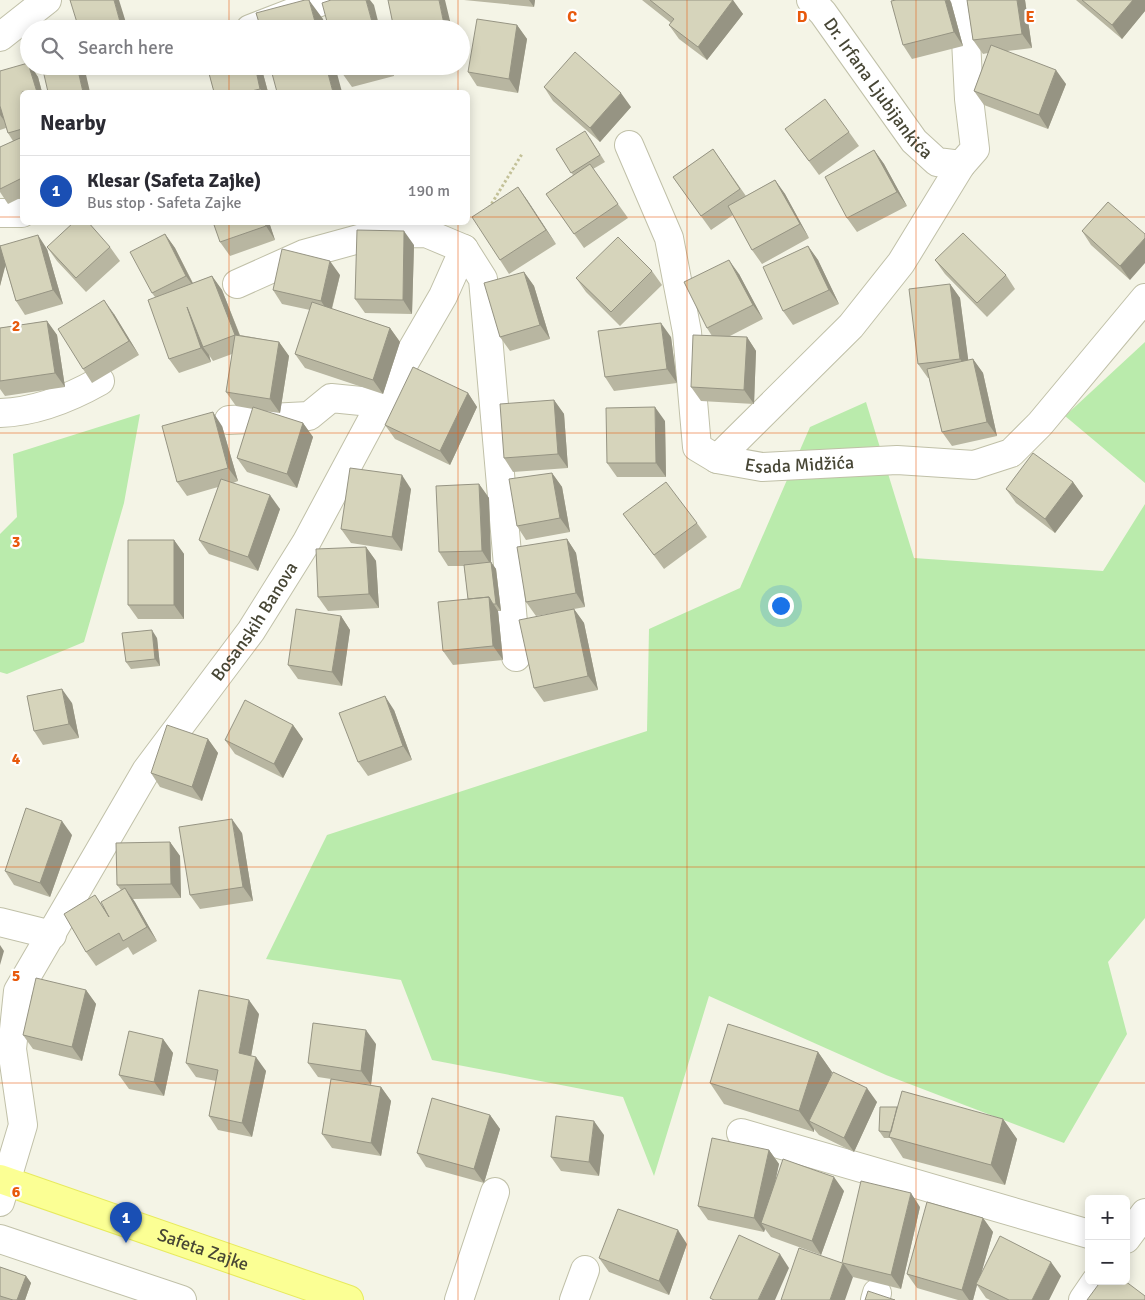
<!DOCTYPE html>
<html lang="en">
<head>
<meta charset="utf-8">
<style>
	:root { --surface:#fff; --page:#f2f2f3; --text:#2b2b33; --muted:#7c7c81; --line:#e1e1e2; --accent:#ea580c }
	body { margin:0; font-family:Signika,sans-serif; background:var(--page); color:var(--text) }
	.controls { position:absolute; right:15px; bottom:15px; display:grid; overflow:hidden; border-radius:8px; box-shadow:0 2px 12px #0003 }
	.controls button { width:45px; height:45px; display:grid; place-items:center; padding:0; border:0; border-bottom:1px solid var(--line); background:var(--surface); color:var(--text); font:25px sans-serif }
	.you { position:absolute; left:780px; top:605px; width:18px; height:18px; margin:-12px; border:4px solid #fff; border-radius:50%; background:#1a73e8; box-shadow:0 0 0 8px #1a73e833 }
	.badge { display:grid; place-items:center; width:32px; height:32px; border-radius:50%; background:var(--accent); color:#fff; font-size:16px; font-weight:700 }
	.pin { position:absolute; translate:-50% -41px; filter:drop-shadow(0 1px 2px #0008) }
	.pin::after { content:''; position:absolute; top:26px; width:18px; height:15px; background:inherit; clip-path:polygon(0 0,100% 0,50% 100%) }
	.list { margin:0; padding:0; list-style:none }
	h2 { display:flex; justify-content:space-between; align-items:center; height:65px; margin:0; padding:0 20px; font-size:21px }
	h2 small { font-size:16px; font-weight:400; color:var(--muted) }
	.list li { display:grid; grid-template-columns:32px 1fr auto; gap:15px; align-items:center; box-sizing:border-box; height:70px; padding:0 20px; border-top:1px solid var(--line) }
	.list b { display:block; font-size:19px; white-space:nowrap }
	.list p { margin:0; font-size:16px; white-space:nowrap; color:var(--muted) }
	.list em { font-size:16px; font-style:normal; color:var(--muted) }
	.icon { flex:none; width:28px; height:28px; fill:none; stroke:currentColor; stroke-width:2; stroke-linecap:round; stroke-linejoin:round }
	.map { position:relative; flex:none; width:1145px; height:1300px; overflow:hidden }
	.search { position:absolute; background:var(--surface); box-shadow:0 2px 12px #0003; left:20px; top:20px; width:450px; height:55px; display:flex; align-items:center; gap:12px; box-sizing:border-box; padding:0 18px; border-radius:28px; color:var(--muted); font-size:19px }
	.panel { position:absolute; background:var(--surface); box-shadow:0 2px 12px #0003; left:20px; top:90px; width:450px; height:135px; border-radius:8px }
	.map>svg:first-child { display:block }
</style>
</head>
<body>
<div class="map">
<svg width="1145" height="1300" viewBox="0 0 1145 1300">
	<rect width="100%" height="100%" fill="#f4f4e6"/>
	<!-- green -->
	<path fill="#baebac" d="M1145 342V483L1065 416Z
		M866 402 914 558 1103 571 1145 504V918L1108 962 1127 1034 1064 1143 886 1075 709 996 654 1176 623 1097 432 1060 401 980 266 959 327 835 647 731 649 629 740 588 810 427Z
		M140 414 124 503 84 642 7 674 0 672V534L17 517 13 454Z"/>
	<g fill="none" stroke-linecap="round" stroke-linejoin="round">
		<!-- minor casing -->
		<g stroke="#c0c0a8" stroke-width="30">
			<g id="minor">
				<path id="s1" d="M811 0 823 13 914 141 937 162 961 165 975 149 969 99 964 0"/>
				<path d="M250 29 325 0"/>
				<path d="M0 37 47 0"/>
				<path id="s2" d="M629 145 669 238 687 332 697 447 717 459 762 467 897 460 974 465 1011 453 1040 424 1145 298"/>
				<path d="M0 213H22"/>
				<path d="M237 284 304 254 377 234 426 233 464 249 483 279 516 657"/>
				<path d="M0 413C34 412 70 398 100 381"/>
				<path d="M229 420 309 416 331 398 381 403"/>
				<path d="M717 459 851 326 901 263 961 165"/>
				<path d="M0 922 52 935"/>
				<path d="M741 1133 1089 1234"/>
				<path id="s3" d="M0 1202 23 1125 12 1049 18 991 146 771 251 631 306 543 381 403 443 296 464 249"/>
				<path d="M0 1239 182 1300"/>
				<path d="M1126 1239 1145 1213"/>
				<path d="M459 1300 495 1192"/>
				<path d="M574 1300 585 1270"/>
				<path d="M875 1300 877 1293"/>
				<path d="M1083 1300 1096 1281"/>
			</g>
		</g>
		<!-- major casing -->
		<g stroke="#e7ea5e" stroke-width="30">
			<g id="major">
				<path id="s4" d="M0 1179 349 1300"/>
			</g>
		</g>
		<!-- path -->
		<path stroke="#c3c198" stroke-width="3" stroke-dasharray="2.5 2.5" stroke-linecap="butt" d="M489 208 522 154"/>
		<!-- minor -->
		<use href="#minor" stroke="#fff" stroke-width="28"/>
		<!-- major -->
		<use href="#major" stroke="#fbff94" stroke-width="28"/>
	</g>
	<!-- wall -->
	<path fill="#b8b6a1" d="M464 0H535L534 7Z
		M642 0H732L743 14 707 60 679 39 669 25 671 23Z
		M967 0H1025L1032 48 1007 51 1066 84 1048 129 984 105 974 91 988 53 983 54 973 40Z
		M1076 0H1145V11L1122 39Z
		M951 2 963 46 912 59 903 45Z
		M517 25 527 39 518 93 477 86 468 72Z
		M29 66 38 77 42 92H22V197L8 204 0 192V147L13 141 8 133 6 128 0 130V71Z
		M207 66H261L268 92H214Z
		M340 66H391L394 76 352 87 342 73Z
		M408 66H425L410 70Z
		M544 87 631 107 600 142 553 101Z
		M785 129 849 132 859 146 819 175Z
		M590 138 605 162 593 169 628 218 584 248 546 194 573 175 556 149Z
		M713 149 746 196 775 180 785 194 809 238 762 264 752 250 733 215 711 230 673 177Z
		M874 150 884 164 907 206 857 232 847 218Z
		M518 187 556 244 509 274 500 260Z
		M1108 202 1130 280 1091 245 1082 231Z
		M269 222 275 240 230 256 220 242Z
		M165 234 175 248 193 283 212 276 222 290 240 335 279 342 289 356 280 413 264 411 303 423 313 437 297 488 247 472 237 458 253 409 236 406 226 392 232 354 213 361 209 355 211 362 179 373 169 359 155 297 152 293Z
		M0 245 1 246 47 249 63 304 25 315 16 301 5 265 0 286Z
		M414 245 412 314 365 313 355 299Z
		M808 246 818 260 839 304 793 325 783 311Z
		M47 247H110L120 261 86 292 57 261Z
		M935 260 1006 275 1015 289 987 317 945 274Z
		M652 271 662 285 620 326 586 292 576 278Z
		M524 272 534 286 550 339 510 351 500 337Z
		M739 274 763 319 728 337H747L756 351 754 404 701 401 691 387 712 336 707 328Z
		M340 275 332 309 390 328 400 342 383 394 305 368 295 354 310 310 282 304 273 290Z
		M950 284 960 298 968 360 973 359 983 373 997 436 952 446 942 432 929 378H928L918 364Z
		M114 314 139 355 92 383 83 369Z
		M47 321 57 335 65 387 5 396 0 389V328Z
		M671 337 677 383 614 391 605 377Z
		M468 393 477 407 450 465 395 439 385 425Z
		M554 400 564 414 568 468 513 472 504 458Z
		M665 421 666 477H617L607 463Z
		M222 426 238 481 233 483 280 509 258 571 209 554 199 540 218 487 187 496 177 482Z
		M552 473 562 487 570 532 526 540 517 526Z
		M1073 482 1083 496 1055 533 1016 503 1006 489Z
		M479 484 489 498 491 562 496 569 501 611H498L503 660 453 665 443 651 468 599 464 566H448L439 552Z
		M411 489 402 551 351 543 341 529Z
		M623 514 697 523 707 537 664 569Z
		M567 539 576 553 585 607 574 609 584 623 598 690 544 702 534 688 559 612 536 616 526 602Z
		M174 540 184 554V619H138L128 605Z
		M366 547 376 561 379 608 328 611 318 597Z
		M341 616 350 630 342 686 298 679 288 665Z
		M157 638 160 666 131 669 126 662Z
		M72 703 79 738 43 745 34 731Z
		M394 710 412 760 368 776 358 762Z
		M293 725 303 739 283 778 235 754 225 740Z
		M208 739 218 753 202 801 160 787 151 773Z
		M242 833 253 901 200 909 190 895Z
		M72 835 50 897 14 885 5 871Z
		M170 842 180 856 181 898 133 899 157 941 133 955 128 947 96 966 86 952 95 895 103 907 121 890 117 885Z
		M86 990 96 1004 82 1061 33 1049 23 1035Z
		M259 1014 251 1056 266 1071 252 1137 218 1130 209 1116 216 1081 196 1077 186 1063Z
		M163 1039 173 1053 164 1096 129 1089 119 1075Z
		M376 1044 371 1085 339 1080 381 1087 391 1101 381 1156 332 1148 322 1134 331 1079 318 1077 308 1063Z
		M818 1052 832 1072 831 1075 877 1102 854 1152 819 1135 814 1129V1132L724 1104 710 1083Z
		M490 1115 500 1129 484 1183 426 1167 417 1153Z
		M1003 1119 1017 1139 1005 1185 903 1158 890 1138H884L879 1131Z
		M604 1135 599 1176 561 1171 551 1157Z
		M769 1150 779 1164 774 1184 844 1191 821 1255 771 1237 765 1229 764 1232 708 1220 698 1206Z
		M920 1207 901 1289 853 1277 842 1263Z
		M983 1218 993 1232 980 1277 1061 1276 1049 1300H990L986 1298 977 1285 973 1300H958L917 1288 907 1274Z
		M687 1244 669 1295 609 1272 599 1258Z
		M0 1267 26 1276 31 1283 25 1300H0Z"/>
	<!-- shaded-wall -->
	<path fill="#969483" d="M114 0H119L128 29H122Z
		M309 0 323 19 326 29H317Z
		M366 0H370L374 5 380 29H374Z
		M439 0H445L452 29H445Z
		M529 0H535L534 7Z
		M733 0 743 14 707 60 698 47Z
		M945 0H950L951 2 963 46 954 32Z
		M1017 0H1025L1032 48 1022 34Z
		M1133 0H1145V11L1122 39 1112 25Z
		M517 25 527 39 518 93 509 79Z
		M29 66H31L38 77 42 92H37Z
		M77 66H84L90 92H83Z
		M255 66H261L268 92H263L260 89Z
		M326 66H335L342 92H333Z
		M387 66H391L394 76Z
		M1056 70 1066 84 1048 129 1039 115Z
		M621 93 631 107 600 142 590 128Z
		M0 104 9 127 0 115Z
		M874 150 884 164 907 206 897 192Z
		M775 180 785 194 809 238 800 224Z
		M518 187 528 201 556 244 546 230Z
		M264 222H269L275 240 266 226Z
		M404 231 414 245 412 314 403 300Z
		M165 234 175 248 196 290 186 276Z
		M38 235 47 249 63 304 53 290Z
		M1145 238V263L1130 280 1120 266Z
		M0 245 8 256 0 286Z
		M808 246 818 260 839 304 829 290Z
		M729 260 739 274 763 319 753 305Z
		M330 261 340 275 330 315 321 301Z
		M524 272 534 286 550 339 540 325Z
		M212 276 222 290 245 349 235 335Z
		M950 284 960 298 970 373 960 359Z
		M104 300 114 314 139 355 129 341Z
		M187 307 203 347 209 355 211 362 201 348Z
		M47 321 57 335 65 387 55 373Z
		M661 323 671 337 677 383 667 369Z
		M390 328 400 342 383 394 373 380Z
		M747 337 756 351 754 404 744 390Z
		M279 342 289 356 280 413 270 399Z
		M973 359 983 373 997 436 987 422Z
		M468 393 477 407 450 465 440 451Z
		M554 400 564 414 568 468 558 454Z
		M655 407 665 421 666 477 656 463Z
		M213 412 222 426 238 481 228 468Z
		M303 423 313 437 297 488 287 474Z
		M552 473 562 487 570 532 560 518Z
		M402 475 411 489 402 551 392 537Z
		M1073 482 1083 496 1055 533 1045 519Z
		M479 484 489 498 491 562 496 569 501 611 496 604 491 565 482 551Z
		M270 495 280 509 258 571 248 557Z
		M567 539 576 553 585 607 576 593Z
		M174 540 184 554V619L174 605Z
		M366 547 376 561 379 608 369 594Z
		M489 597 498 611 503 660 493 646Z
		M574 609 584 623 598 690 588 676Z
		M341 616 350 630 342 686 332 672Z
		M152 630 157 638 160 666 155 659Z
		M62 689 72 703 79 738 69 724Z
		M385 696 394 710 412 760 403 746Z
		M293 725 303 739 283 778 274 764Z
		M208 739 218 753 202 801 192 787Z
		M232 819 242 833 253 901 243 887Z
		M62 821 72 835 50 897 40 883Z
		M170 842 180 856 181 898 171 884Z
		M125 888 135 902 157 941 147 927Z
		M0 945 4 951 0 965Z
		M86 990 96 1004 82 1061 72 1047Z
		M249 1000 259 1014 249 1067 239 1053Z
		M366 1030 376 1044 371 1085 361 1071Z
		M163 1039 173 1053 164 1096 154 1082Z
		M818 1052 832 1072 816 1124 809 1121 814 1129V1132L799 1111Z
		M256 1057 266 1071 252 1137 242 1123Z
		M381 1087 391 1101 381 1156 371 1143Z
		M867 1088 877 1102 854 1152 844 1138Z
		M490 1115 500 1129 484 1183 474 1169Z
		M1003 1119 1017 1139 1005 1185 991 1165Z
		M594 1121 604 1135 599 1176 589 1162Z
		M769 1150 779 1164 766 1225 761 1223 765 1229 764 1232 754 1218Z
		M834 1177 844 1191 821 1255 812 1241Z
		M911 1193 920 1207 901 1289 891 1275Z
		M983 1218 993 1232 978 1285 976 1284 977 1285 973 1300H969L962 1290Z
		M678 1230 687 1244 669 1295 659 1281Z
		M780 1254 789 1268 775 1300H758Z
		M1051 1262 1061 1276 1049 1300H1032Z
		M843 1263 853 1277 845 1300H830Z
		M26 1276 31 1283 25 1300H17Z"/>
	<!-- building -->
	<path fill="#d6d4bb" stroke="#969483" d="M70 0H114L122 29H79Z
		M305 0H309L317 29H261L256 13Z
		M331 0H366L374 29H329L322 3Z
		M388 0H439L445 29H394Z
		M650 0H733L698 47 669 25 674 19Z
		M896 0H945L954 32 903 45 891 1Z
		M967 0H1017L1022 34 973 40Z
		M1082 0H1133L1112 25Z
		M477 19 517 25 509 79 468 72Z
		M991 45 1056 70 1039 115 974 91Z
		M575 52 621 93 590 128 544 87Z
		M28 63 37 92H22V129L8 133 0 106V71Z
		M42 66H77L83 92H48Z
		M207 66H255L260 89 247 92H214Z
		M270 66H326L333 92H277Z
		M340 66H368L342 73Z
		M825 99 849 132 809 161 785 129Z
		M585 131 600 155 571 173 556 149Z
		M20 138 22 143V178L0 189V147Z
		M713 149 740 189 701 216 673 177Z
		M874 150 897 192 847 218 825 177Z
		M590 164 618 204 574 234 546 194Z
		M775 180 800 224 752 250 728 206Z
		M518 187 546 230 500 260 472 217Z
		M1108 202 1145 234V238L1120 266 1082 231Z
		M74 222H88L110 247 76 278 47 247Z
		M213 222H264L266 226 220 242Z
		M357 230 404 231 403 300 355 299Z
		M963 233 1006 275 977 303 935 260Z
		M165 234 186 276 152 293 130 252Z
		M38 235 53 290 16 301 0 246Z
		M618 237 652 271 611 312 576 278Z
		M808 246 829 290 783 311 763 267Z
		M282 249 330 261 321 301 273 290Z
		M729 260 753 305 707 328 684 282Z
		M524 272 540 325 500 337 484 283Z
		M212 276 235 335 279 342 270 399 226 392 235 335 203 347 187 307 201 348 169 359 148 300Z
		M950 284 960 359 918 364 909 289Z
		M104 300 129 341 83 369 58 329Z
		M312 302 390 328 373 380 295 354Z
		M47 321 55 373 0 381V328Z
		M661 323 667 369 605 377 598 331Z
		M693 335 747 337 744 390 691 387Z
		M973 359 987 422 942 432 927 369Z
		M413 367 468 393 440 451 385 425Z
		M554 400 558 454 504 458 500 404Z
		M253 407 303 423 287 474 237 458Z
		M655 407 656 463H607L606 408Z
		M213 412 228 468 177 482 162 426Z
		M1033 453 1073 482 1045 519 1006 489Z
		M350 468 402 475 392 537 341 529Z
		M552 473 560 518 517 526 509 479Z
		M221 479 270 495 248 557 199 540Z
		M666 482 697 523 654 555 623 514Z
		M479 484 482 551 439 552 436 486Z
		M567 539 576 593 526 602 517 547Z
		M128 540H174V605H128Z
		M366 547 369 594 318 597 316 549Z
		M491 562 496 604H493L489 597 468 599 464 565Z
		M489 597 493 646 443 651 438 602Z
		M296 609 341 616 332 672 288 665Z
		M574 609 588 676 534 688 519 620Z
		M152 630 155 659 126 662 122 633Z
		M62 689 69 724 34 731 27 696Z
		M385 696 403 746 358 762 339 713Z
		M245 700 293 725 274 764 225 740Z
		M167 725 208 739 192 787 151 773Z
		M26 808 62 821 40 883 5 871Z
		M232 819 243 887 190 895 179 827Z
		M170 842 171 884 117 885 116 843Z
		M125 888 147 927 123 941 119 933 86 952 64 914 95 895 109 917 101 902Z
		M36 978 86 990 72 1047 23 1035Z
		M199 990 249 1000 239 1053 256 1057 242 1123 209 1116 218 1070 186 1063Z
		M313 1023 366 1030 361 1071 308 1063Z
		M728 1024 818 1052 799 1111 710 1083Z
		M129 1031 163 1039 154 1082 119 1075Z
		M833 1072 867 1088 844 1138 809 1121Z
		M331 1079 381 1087 371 1143 322 1134Z
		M902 1091 1003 1119 991 1165 889 1137Z
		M432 1098 490 1115 474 1169 417 1153Z
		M880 1107H897L891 1132 879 1131Z
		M556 1116 594 1121 589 1162 551 1157Z
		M712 1138 769 1150 754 1218 698 1206Z
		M783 1159 834 1177 812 1241 761 1223Z
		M861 1181 911 1193 891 1275 843 1263 830 1300H781L799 1248 842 1263Z
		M927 1202 983 1218 962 1290 907 1274Z
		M618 1209 678 1230 659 1281 599 1258Z
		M739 1235 780 1254 758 1300H714L710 1298Z
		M1000 1236 1051 1262 1032 1300H1009L976 1284Z
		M0 1267 26 1276 17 1300H13L0 1296Z
		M1101 1281H1125L1145 1296V1300H1087Z
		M868 1291 895 1300H865Z"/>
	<!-- grid -->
	<path fill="none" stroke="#e8590c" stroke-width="1" stroke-opacity="0.55" d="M229 0V29M458 0V29M687 0V1300M916 0V1300M229 66V92M458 66V92M0 217H22M468 217H1145M229 222V1300M458 222V1300M0 433H1145M0 650H1145M0 867H1145M0 1083H1145"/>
	<g text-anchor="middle" stroke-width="4.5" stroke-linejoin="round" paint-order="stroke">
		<!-- street labels -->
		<g font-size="18" fill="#474635" stroke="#fff">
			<text dy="6" stroke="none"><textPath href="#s1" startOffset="111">Dr. Irfana Ljubijankića</textPath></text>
			<text dy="6" stroke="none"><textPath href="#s2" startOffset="419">Esada Midžića</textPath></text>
			<text dy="6" stroke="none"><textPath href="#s3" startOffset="655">Bosanskih Banova</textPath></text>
			<text dy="6" stroke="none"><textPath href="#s4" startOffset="215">Safeta Zajke</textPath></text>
		</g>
	</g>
	<g font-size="16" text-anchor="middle" font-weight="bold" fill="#e8590c" stroke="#fff" stroke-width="4.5" stroke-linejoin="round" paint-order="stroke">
		<text x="572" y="22">C</text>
		<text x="802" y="22">D</text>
		<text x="1030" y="22">E</text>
		<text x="16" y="331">2</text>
		<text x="16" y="547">3</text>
		<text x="16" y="764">4</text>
		<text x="16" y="981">5</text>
		<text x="16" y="1197">6</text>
	</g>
</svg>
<div class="controls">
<button>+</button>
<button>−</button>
</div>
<div class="you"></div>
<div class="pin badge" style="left:126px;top:1243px;background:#1a4fb4">1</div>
<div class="search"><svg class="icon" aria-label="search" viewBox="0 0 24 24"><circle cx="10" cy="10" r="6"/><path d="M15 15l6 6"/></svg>Search here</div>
<section class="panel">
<h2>Nearby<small></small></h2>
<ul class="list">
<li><span class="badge" style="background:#1a4fb4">1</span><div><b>Klesar (Safeta Zajke)</b><p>Bus stop · Safeta Zajke</p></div><em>190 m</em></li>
</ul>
</section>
</div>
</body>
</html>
